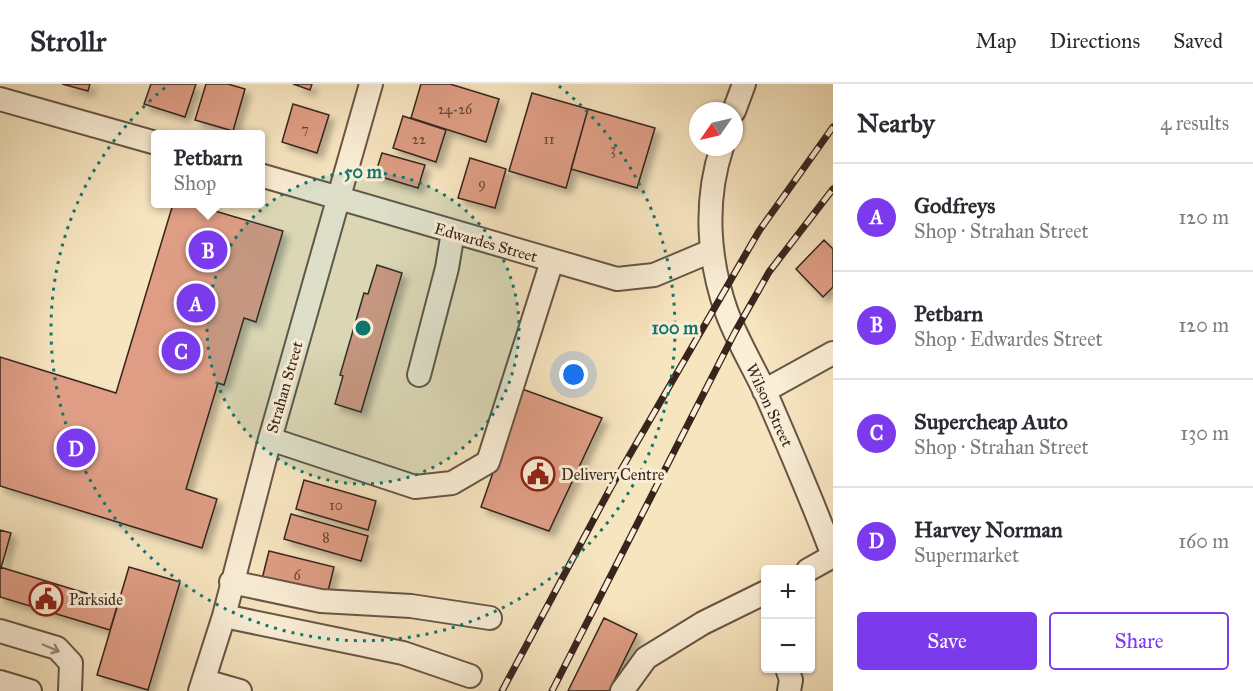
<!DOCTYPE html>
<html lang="en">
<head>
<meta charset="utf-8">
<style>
	:root { --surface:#fff; --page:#f7f7f7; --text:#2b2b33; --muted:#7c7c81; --line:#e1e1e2; --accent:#7c3aed }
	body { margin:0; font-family:"IM FELL Great Primer",serif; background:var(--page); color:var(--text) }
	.controls { position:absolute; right:18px; bottom:18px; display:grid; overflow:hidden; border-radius:6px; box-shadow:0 2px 4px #0004 }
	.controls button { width:54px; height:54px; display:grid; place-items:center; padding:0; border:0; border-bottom:2px solid var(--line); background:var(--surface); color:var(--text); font:30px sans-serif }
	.compass { position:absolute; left:689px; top:18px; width:54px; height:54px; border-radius:50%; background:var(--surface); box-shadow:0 2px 4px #0004; rotate:236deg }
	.you { position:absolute; left:574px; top:291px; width:21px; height:21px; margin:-15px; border:4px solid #fff; border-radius:50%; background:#1a73e8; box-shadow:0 0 0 9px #1a73e833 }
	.badge { display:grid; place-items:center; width:39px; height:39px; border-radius:50%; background:var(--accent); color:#fff; font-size:20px; font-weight:700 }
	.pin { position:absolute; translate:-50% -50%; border:3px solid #fff; box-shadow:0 2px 6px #0006 }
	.popup { position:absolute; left:151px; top:46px; width:114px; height:78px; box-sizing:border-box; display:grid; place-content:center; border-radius:6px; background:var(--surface); filter:drop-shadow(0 2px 4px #0005); font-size:20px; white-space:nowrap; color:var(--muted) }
	.popup b { font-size:22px; color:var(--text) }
	.popup::after { content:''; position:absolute; left:50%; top:100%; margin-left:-12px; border:12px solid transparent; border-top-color:var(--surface) }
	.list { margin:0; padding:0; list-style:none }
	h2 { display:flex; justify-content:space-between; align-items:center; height:78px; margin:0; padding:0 24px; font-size:26px }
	h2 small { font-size:20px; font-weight:400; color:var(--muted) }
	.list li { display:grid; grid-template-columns:39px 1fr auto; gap:18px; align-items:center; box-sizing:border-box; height:108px; padding:0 24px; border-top:2px solid var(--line) }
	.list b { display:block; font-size:22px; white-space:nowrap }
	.list p { margin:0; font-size:20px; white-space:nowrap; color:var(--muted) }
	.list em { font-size:20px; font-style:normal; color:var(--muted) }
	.actions { display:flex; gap:12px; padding:18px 24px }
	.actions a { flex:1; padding:14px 0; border:2px solid var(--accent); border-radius:6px; text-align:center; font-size:21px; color:var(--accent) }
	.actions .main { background:var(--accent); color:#fff }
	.map { position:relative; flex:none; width:833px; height:607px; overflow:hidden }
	header { display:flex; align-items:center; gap:36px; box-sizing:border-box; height:84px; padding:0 30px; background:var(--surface); border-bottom:2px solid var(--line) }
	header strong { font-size:28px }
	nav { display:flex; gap:33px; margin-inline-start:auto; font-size:21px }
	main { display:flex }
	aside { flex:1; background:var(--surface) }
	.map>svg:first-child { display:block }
</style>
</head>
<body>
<header>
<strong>Strollr</strong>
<nav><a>Map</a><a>Directions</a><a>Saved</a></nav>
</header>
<main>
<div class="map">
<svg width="833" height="607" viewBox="0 0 833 607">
	<defs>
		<filter id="shadow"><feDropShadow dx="5.5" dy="5.5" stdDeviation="3" flood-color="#0004"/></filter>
	</defs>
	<rect width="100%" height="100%" fill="#f7e5c0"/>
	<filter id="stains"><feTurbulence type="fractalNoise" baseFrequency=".00333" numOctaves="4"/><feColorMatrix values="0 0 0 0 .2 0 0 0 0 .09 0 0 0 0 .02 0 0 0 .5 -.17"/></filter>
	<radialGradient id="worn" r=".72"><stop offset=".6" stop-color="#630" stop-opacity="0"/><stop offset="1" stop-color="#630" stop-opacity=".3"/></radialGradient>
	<!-- building -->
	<path fill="#de9d84" stroke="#37251d" stroke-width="1.5" filter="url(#shadow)" d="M62 0H90L88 7Z
		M151 0H196L185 33 144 20Z
		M206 0H228L245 5 233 47 195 36Z
		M293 0H312L310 6Z
		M421 0H450L499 15 486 58 411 34Z
		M532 9 588 25 566 104 509 87Z
		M293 20 329 31 317 69 282 58Z
		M588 25 655 44 637 104 571 85Z
		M403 32 446 46 436 78 393 64Z
		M382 69 425 81 418 104 375 91Z
		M470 74 506 85 495 124 458 114Z
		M173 120H191L283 147 256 238 244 234 224 301 218 299 186 405 217 415 202 464 0 402V273L116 309Z
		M824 156 833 165V203L823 213 796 185Z
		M377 181 402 189 361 328 335 320 343 292 340 291 364 209 368 210Z
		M522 305 602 334 549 447 481 423Z
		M304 396 376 417 368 446 296 425Z
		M291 430 368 452 361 477 284 455Z
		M0 446 11 449 1 484 0 483Z
		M269 467 334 483 326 515 261 499Z
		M0 483 118 519 110 546 0 513Z
		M129 483 180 498 148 606 97 591Z
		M604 534 637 550 609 607H568Z"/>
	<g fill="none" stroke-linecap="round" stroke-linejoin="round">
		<!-- minor casing -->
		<g stroke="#675546" stroke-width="26">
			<path id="minor" d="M0 15 156 59
				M734 27 744 0
				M722 63C704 117 708 176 727 229 738 258 754 284 767 312 790 365 813 418 833 472
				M260 91 617 195 654 191 711 167
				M419 291 447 184 453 148
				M764 307 833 269
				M270 355 415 403 452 399 488 378 552 177
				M808 486 833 472
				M231 498 321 517 411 522 490 534
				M224 532 403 569 470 592
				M0 547 57 564 71 579 70 607
				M787 584 791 596 789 607
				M205 597 240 607
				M0 598 30 607
				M200 607 224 532 270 355 371 0
				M622 607 646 574 703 539 766 508"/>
		</g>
		<!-- minor -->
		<use href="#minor" stroke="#faeed6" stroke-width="22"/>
		<!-- rail casing -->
		<g stroke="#37251d" stroke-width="7">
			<path id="rail" d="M502 607 610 405 759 147 833 43
				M552 607 735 248 769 188 833 105"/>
		</g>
		<!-- rail -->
		<use href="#rail" stroke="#faeed6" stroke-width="4.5" stroke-dasharray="14" stroke-linecap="butt"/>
	</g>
	<!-- one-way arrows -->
	<defs><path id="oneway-shaft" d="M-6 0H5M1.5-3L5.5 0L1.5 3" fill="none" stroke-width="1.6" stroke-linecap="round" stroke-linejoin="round" transform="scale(1.5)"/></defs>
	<use stroke="#988a7a" href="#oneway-shaft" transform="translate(51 564) rotate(23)"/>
	<!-- distance rings -->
	<circle cx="363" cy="244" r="156" fill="#0f766e" fill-opacity=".12"/>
	<g fill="none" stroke="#0f766e" stroke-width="3" stroke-dasharray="3 6">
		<circle cx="363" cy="244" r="156"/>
		<path d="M559 2A312 312 0 1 1 167 2"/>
	</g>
	<!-- icons -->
	<defs>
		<g id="civic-ring" transform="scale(1.725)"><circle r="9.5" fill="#faeed6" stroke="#8f2418" stroke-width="1.5"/><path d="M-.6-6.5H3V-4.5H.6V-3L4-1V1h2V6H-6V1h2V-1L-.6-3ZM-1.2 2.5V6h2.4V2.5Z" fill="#8f2418"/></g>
	</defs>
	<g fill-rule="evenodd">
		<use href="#civic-ring" x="538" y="390"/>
		<use href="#civic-ring" x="46" y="515"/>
	</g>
	<g text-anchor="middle" stroke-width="6" stroke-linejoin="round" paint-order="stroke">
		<!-- number labels -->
		<g font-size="14" fill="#614337">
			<text x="455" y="30">24-26</text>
			<text x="305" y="50">7</text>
			<text x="419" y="60">22</text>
			<text x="549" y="60">11</text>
			<text x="613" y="70">3</text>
			<text x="482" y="104">9</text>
			<text x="336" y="426">10</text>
			<text x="326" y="458">8</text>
			<text x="297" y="496">6</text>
		</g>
		<!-- street labels -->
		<g font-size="16" fill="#37251d" stroke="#faeed6">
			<text transform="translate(486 158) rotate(16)" y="6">Edwardes Street</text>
			<text transform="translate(284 303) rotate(-74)" y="6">Strahan Street</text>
			<text transform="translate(770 321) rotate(65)" y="6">Wilson Street</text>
		</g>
		<!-- poi labels -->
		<g font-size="16" fill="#37251d" stroke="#faeed6" text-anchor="start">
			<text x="561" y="396">Delivery Centre</text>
			<text x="69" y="521">Parkside</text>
		</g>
	</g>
	<circle cx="363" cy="244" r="9" fill="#0f766e" stroke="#faeed6" stroke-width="3"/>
	<g font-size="18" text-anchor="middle" font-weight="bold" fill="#0f766e" stroke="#faeed6" stroke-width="6" stroke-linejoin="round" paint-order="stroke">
		<text x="363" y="94">50 m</text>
		<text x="675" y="250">100 m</text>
	</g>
	<rect width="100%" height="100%" filter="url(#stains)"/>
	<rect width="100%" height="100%" fill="url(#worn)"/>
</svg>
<div class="controls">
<button>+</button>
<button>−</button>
</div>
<svg class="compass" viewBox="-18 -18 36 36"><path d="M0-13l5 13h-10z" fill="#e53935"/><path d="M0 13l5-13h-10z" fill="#7c7c81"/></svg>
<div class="you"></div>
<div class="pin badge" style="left:196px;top:219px">A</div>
<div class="pin badge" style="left:208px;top:166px">B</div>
<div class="popup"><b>Petbarn</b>Shop</div>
<div class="pin badge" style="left:181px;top:267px">C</div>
<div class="pin badge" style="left:76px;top:364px">D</div>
</div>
<aside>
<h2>Nearby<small>4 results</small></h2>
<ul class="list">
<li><span class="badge">A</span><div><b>Godfreys</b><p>Shop · Strahan Street</p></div><em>120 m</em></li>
<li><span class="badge">B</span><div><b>Petbarn</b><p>Shop · Edwardes Street</p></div><em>120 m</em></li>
<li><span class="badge">C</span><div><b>Supercheap Auto</b><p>Shop · Strahan Street</p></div><em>130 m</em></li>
<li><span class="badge">D</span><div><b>Harvey Norman</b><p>Supermarket</p></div><em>160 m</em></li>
</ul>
<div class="actions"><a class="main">Save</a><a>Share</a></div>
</aside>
</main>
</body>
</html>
